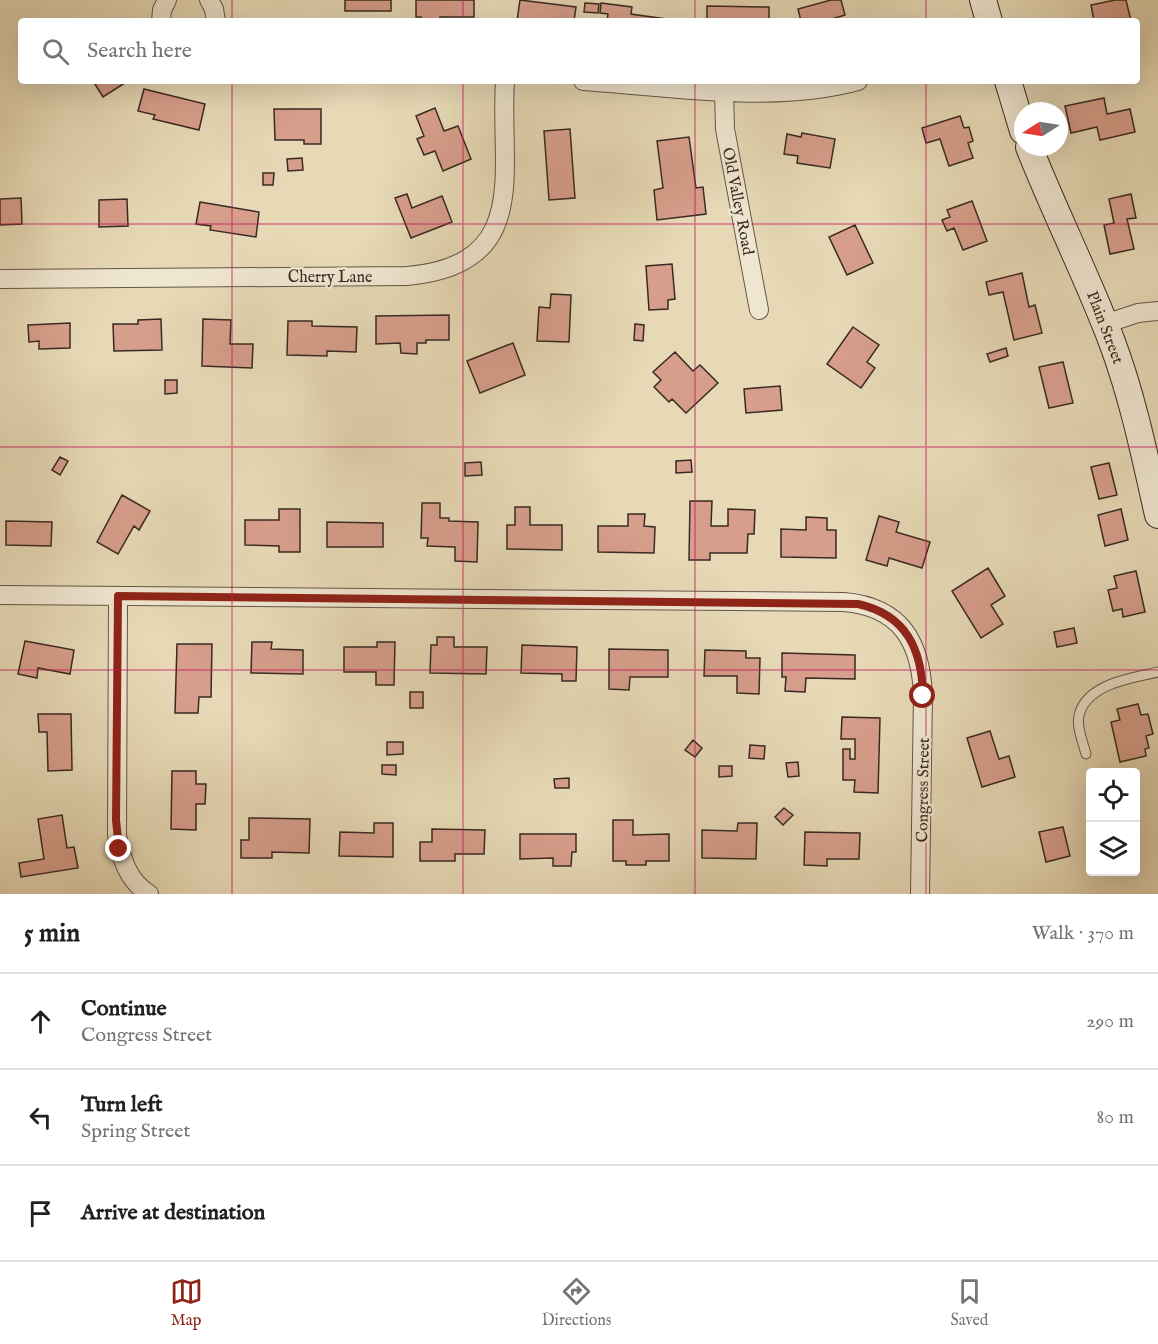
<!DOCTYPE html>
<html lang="en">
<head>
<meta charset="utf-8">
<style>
	:root { --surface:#fff; --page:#f6f6f6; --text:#202124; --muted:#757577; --line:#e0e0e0; --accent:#8f2418 }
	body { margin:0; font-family:"IM FELL English",serif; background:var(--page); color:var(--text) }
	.controls { position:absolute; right:18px; bottom:18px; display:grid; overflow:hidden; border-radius:6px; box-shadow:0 6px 24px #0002 }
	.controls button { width:54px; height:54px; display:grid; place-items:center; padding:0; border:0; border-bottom:2px solid var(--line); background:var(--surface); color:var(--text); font:30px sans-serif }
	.compass { position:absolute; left:1014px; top:102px; width:54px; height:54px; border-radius:50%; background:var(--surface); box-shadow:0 6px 24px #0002; rotate:258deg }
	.stop { position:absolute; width:18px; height:18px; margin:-14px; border:4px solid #8f2418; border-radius:50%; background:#fff }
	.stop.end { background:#8f2418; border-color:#fff; box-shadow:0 2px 6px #0008 }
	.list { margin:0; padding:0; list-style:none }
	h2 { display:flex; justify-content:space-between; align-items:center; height:78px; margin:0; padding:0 24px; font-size:26px }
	h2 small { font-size:20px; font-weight:400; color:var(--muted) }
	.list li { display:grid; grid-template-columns:39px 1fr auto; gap:18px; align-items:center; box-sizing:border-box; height:96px; padding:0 24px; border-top:2px solid var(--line) }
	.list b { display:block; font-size:22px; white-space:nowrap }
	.list p { margin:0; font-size:20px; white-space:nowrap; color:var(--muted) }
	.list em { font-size:20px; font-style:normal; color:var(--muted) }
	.icon { flex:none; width:33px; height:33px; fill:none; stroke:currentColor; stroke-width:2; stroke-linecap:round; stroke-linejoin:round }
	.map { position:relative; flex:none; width:1158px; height:894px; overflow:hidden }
	.search { position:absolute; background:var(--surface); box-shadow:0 6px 24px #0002; left:18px; right:18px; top:18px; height:66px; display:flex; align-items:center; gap:15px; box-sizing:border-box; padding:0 21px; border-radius:6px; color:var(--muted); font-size:22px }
	.sheet { height:366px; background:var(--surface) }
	nav { display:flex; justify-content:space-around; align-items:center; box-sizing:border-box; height:84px; border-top:2px solid var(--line); background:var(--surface); font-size:16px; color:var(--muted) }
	nav a { display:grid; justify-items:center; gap:3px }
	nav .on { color:var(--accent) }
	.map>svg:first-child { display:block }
</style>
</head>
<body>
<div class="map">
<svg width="1158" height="894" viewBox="0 0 1158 894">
	<rect width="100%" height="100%" fill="#e7d9b6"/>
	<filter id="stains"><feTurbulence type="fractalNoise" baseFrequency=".00333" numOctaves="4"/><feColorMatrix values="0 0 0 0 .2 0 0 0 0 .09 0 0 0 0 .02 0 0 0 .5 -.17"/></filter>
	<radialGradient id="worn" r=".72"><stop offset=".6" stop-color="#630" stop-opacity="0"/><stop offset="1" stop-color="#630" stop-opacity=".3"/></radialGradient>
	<!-- building -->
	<path fill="#d79e8b" stroke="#392a23" stroke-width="1.5" d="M345 0H391V11H345Z
		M416 0H474V17H440V21H421V17H416Z
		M520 0 576 7 574 21H517Z
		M831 0H841L845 15 832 19 833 21H801L798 9Z
		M1115 0H1126L1131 21H1094L1091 5Z
		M585 3 599 4 598 13 584 12Z
		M601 3 632 7 631 14 666 19V21H607L608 14 600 13Z
		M707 6 769 7V21H707Z
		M93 81H128L103 97Z
		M144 89 205 104 199 130 153 119 155 115 138 111Z
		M1104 98 1107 114 1130 109 1135 132 1100 140 1097 127 1071 133 1065 106Z
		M435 108 444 131 458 126 471 159 443 171 435 151 424 155 417 139 424 136 416 116Z
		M274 109H321V144H304V140H275Z
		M960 116 964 128 969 127 973 141 968 143 973 158 949 166 940 139 926 143 922 128Z
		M570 129 575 198 549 200 544 131Z
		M802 133 835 139 830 168 797 163 798 156 784 154 787 134 801 137Z
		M689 137 696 188 703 187 706 214 657 220 654 190 663 188 657 141Z
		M302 158 303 170 288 171 287 159Z
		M263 173H274L273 185H263Z
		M407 194 412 208 442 196 452 222 411 238 395 198Z
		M1131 194 1136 218 1127 219 1134 249 1110 254 1104 225 1114 223 1109 199Z
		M21 198 22 224 0 225V199Z
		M127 199 128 226 99 227V200Z
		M972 201 987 241 963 250 954 228 947 231 942 220 950 217 947 210Z
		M200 202 259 212 256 237 210 230 211 226 196 224Z
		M855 225 873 263 847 275 829 237Z
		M672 264 675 299 668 300V309L649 310 646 266Z
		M1022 273 1029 307 1035 305 1042 333 1014 340 1003 292 989 295 986 282Z
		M551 294 571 295 569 342 537 341 539 307 550 308Z
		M449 315V340H426V343H417V354L401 353 400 343 376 344V316Z
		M161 319 162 350 114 351 113 324H138V320Z
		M203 319 231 320 230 344H253L252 368 202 366Z
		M288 321H312V326L357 327 356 352 327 351V356L287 355Z
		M70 323V348L39 349V341L29 342 28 325Z
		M635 324 644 325 643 341 634 340Z
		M853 327 879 345 867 362 875 368 861 388 827 364Z
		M513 343 525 375 480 393 467 361Z
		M1006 348 1008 356 990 362 987 354Z
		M675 352 693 371 700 365 718 383 686 413 672 399 669 402 654 387 661 380 653 372Z
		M1063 362 1073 403 1049 408 1039 367Z
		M165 380H177V393L165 394Z
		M780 386 782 410 746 413 744 389Z
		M60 457 68 461 60 475 52 470Z
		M691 460 692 472 676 473V461Z
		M481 462 482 475 465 476V463Z
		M1109 463 1117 495 1099 499 1091 467Z
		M122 495 150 511 139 530 134 526 118 554 97 542Z
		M690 501H712L711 526H728V509L755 510 754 534H748L747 553H710V560H689Z
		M422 503H440V518H449V521L478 522 477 562 455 561V547L427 546 428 538H421Z
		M515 507H530V525H562V550L507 549V525H515Z
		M279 509H300V552H279V546L245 545V520H279Z
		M1121 509 1128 540 1105 546 1098 515Z
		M628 514H645L644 526 655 527 654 553 598 552V526H628Z
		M879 516 899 522 896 532 930 542 922 568 889 558 887 566 866 560Z
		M806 517 827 518V530H836V558L781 557V529L806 530Z
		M6 521 52 522 51 546 6 545Z
		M327 522 383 523V547H327Z
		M988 568 1005 596 991 605 1003 624 981 638 952 591Z
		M1136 571 1145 612 1123 617 1122 609 1113 611 1108 590 1117 588 1114 576Z
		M1074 628 1077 643 1057 647 1054 632Z
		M437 637H454V647H487L486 674 430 673 431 645H437Z
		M25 641 74 650 70 674 38 668 37 678 18 674Z
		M252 642H272L271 649 303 650V674L251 673Z
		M377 642H395L394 685H376V672H344V647H377Z
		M177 644H212L211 697H199L198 713H175Z
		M522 645 577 647 576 681H562V674L521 673Z
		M609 649 668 650V677H630L629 690 609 689Z
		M705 650 746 651V658H760L759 694 737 693V676H704Z
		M782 653 855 655V679L806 678 805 692 785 691 786 677H782Z
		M410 692H423V708H410Z
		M1138 704 1141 715 1148 714 1153 734 1146 736 1149 748 1145 749 1146 756 1120 762 1111 722 1120 720 1117 709Z
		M38 714H71L72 770 48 771 47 732H39Z
		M842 717 880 718 878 793 854 792 855 780H843V749H850V759H855V739H841Z
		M990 731 999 759 1009 756 1015 777 982 787 967 738Z
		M693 740 702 748 695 757 685 750Z
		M387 742H403V754L387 755Z
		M750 745 765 746 764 759 749 758Z
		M798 762 799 776 788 777 786 763Z
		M382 765H396V775L382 774Z
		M719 766H732V776L719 777Z
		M172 771H196V784H206L205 804H196V830L171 829Z
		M569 778V788H555L554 779Z
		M784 808 793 815 783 825 775 817Z
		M62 815 67 848 74 847 78 868 21 877 19 863 44 859 38 819Z
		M249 818 310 819 309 853 272 852V858H241V840H249Z
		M613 820H633V835L669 834V861H646V865H626V861H613Z
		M374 823H393V857L339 856 340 832 374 833Z
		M738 823H757L756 859 702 858V830L737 831Z
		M1063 827 1070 856 1046 862 1039 832Z
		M432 829 485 830 484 854H455V861H420V842H432Z
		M805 832 860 833 859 859H827V866L804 865Z
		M520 834H576V852H572L571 866H553V858L520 859Z"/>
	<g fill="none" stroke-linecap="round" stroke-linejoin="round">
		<!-- lane casing -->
		<g stroke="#645648" stroke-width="11">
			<path id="lane" d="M1086 754C1083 742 1075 724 1080 712 1090 683 1133 678 1158 672"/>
		</g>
		<!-- street casing -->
		<g stroke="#645648" stroke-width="20">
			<path id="street" d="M209 0 214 9 216 21
				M161 21 162 10 167 0
				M583 81C671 87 772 104 858 81
				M724 91 725 129 759 310
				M0 279 407 276C533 265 499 171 505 81
				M1105 324 1138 313 1158 311
				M0 595 844 602C901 607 921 642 923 696L920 894
				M118 596 117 835C121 858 128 881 149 894"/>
		</g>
		<!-- secondary casing -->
		<g stroke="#392a23" stroke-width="28">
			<path id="secondary" d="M983 0 989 21
				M1008 81 1023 131
				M1029 147C1055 213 1087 276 1112 342 1133 398 1145 457 1158 515"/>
		</g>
		<!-- lane -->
		<use href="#lane" stroke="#efe6d0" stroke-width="9"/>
		<!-- street -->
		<use href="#street" stroke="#efe6d0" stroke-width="18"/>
		<!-- secondary -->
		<use href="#secondary" stroke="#efe6d0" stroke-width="26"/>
	</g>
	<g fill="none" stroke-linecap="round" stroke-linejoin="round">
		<!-- route -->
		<path stroke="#8f2418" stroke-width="8" d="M119 849 116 820 118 596 858 604C907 615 922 650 923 696"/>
	</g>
	<!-- grid -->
	<path fill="none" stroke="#c2185b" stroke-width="1.5" stroke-opacity="0.55" d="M232 0V21M463 0V21M695 0V21M926 0V21M232 81V894M463 81V894M695 81V894M926 81V894M0 224H1158M0 447H1158M0 670H1158"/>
	<g text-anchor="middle" stroke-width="5" stroke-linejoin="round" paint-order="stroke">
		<!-- street labels -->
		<g font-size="16" fill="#392a23" stroke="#efe6d0">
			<text transform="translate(739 201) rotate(79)" y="6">Old Valley Road</text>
			<text x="330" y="282">Cherry Lane</text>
			<text transform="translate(1106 327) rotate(69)" y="6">Plain Street</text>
			<text transform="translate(922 790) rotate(-89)" y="6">Congress Street</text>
		</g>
	</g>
	<rect width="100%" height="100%" filter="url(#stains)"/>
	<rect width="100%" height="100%" fill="url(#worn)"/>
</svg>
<div class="controls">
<button><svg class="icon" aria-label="locate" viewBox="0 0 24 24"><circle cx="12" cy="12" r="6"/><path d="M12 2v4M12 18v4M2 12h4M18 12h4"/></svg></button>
<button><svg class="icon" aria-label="layers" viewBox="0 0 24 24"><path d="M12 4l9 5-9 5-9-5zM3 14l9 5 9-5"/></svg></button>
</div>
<svg class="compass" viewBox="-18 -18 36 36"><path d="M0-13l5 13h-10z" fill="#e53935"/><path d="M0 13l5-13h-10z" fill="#757577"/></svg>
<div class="stop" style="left:923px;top:696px"></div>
<div class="stop end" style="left:119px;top:849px"></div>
<div class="search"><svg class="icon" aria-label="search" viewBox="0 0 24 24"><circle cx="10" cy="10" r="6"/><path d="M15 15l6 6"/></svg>Search here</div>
</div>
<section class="sheet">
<h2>5 min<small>Walk · 370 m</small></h2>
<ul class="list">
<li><svg class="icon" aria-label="ahead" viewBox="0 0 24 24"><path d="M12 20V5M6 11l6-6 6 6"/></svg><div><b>Continue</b><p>Congress Street</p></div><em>290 m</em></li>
<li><svg class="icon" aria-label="left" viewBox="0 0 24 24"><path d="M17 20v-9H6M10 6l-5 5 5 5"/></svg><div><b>Turn left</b><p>Spring Street</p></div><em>80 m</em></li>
<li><svg class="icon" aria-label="arrive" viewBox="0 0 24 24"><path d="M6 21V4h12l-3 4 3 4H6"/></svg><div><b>Arrive at destination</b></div></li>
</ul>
</section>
<nav>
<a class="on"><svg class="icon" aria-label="map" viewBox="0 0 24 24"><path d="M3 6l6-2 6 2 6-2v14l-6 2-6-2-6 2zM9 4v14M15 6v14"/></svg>Map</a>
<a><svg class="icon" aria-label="directions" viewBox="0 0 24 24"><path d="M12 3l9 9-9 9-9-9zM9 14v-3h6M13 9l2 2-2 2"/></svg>Directions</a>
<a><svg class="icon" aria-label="saved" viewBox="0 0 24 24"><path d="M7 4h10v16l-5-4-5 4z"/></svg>Saved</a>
</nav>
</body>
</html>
